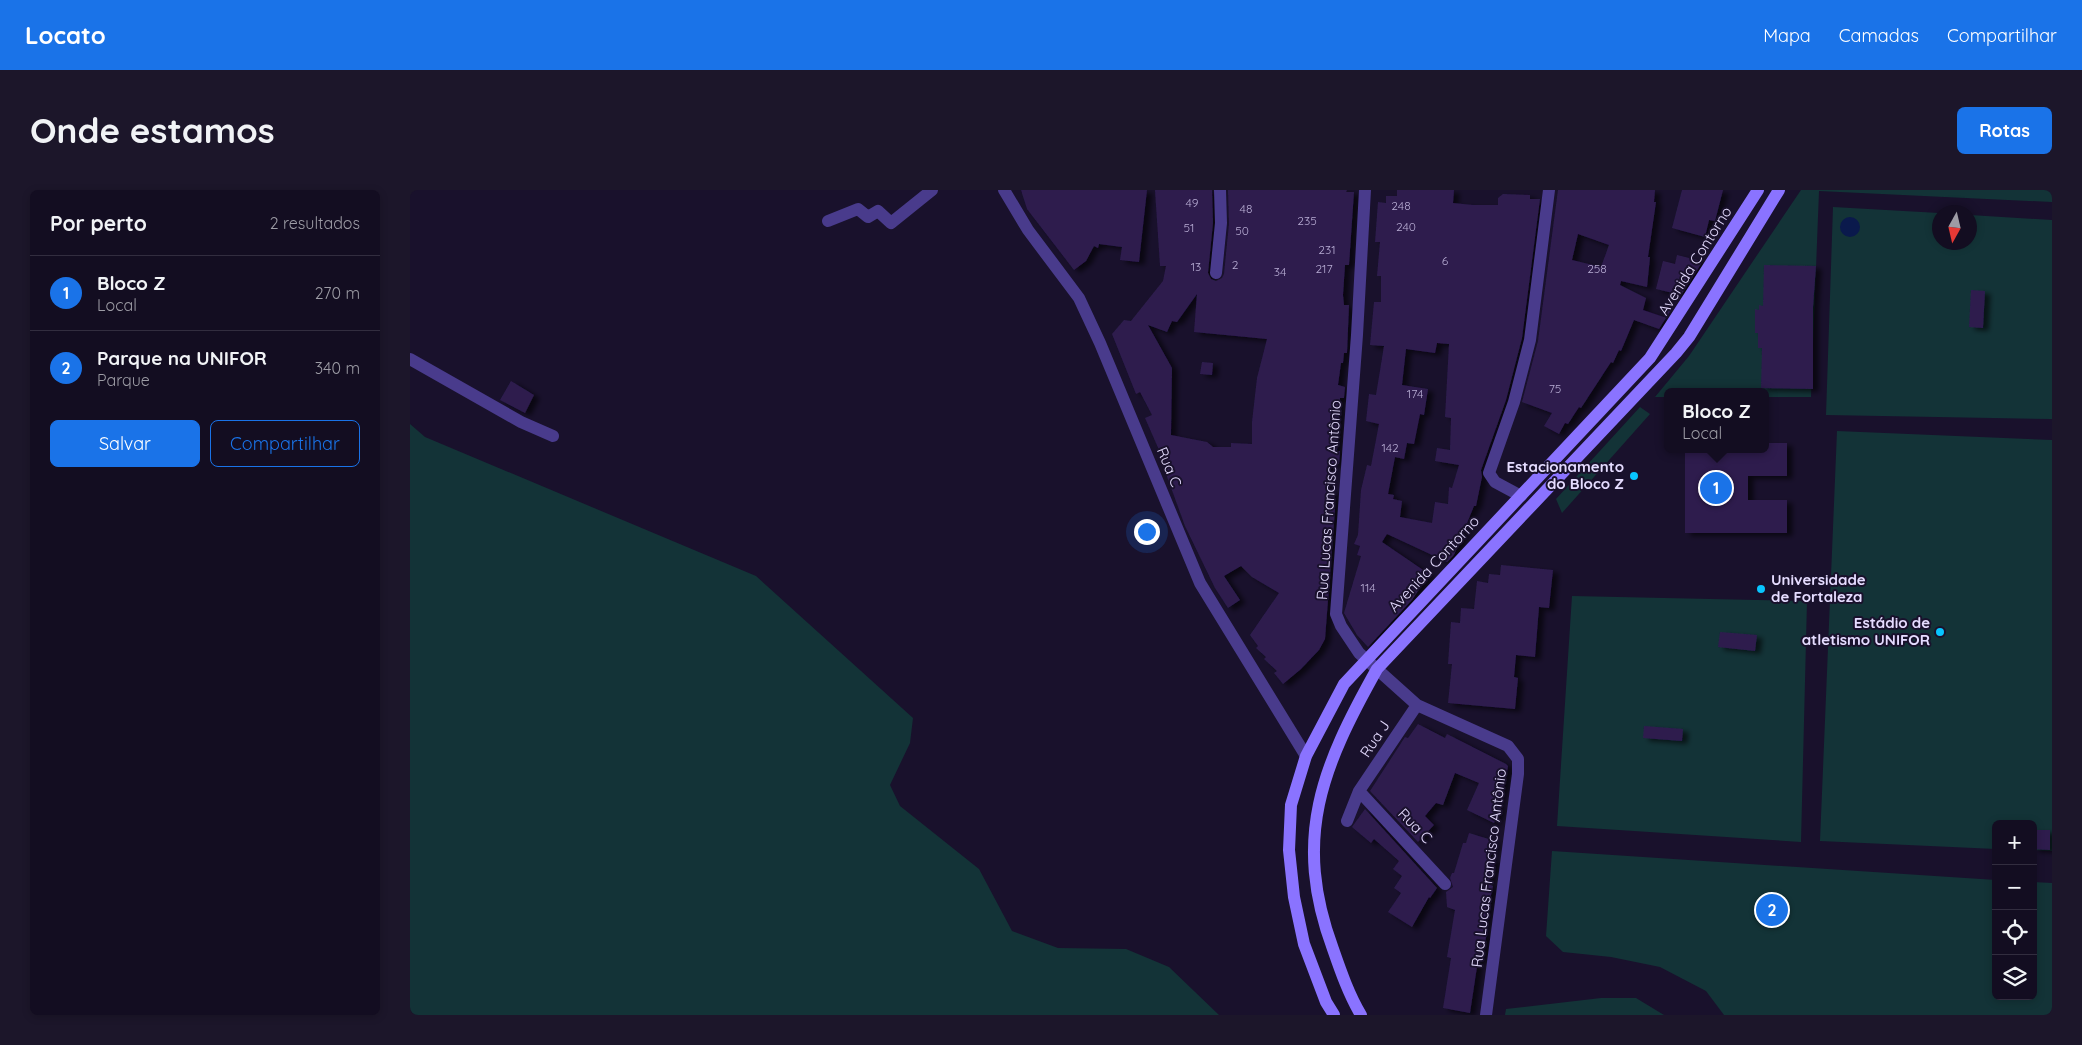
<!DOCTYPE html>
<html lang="pt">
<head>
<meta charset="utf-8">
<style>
	:root { --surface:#130d21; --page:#1c162a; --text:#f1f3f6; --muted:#9d9ca5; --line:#322d3f; --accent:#1a73e8 }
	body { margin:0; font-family:Quicksand,sans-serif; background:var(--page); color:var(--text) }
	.controls { position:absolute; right:15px; bottom:15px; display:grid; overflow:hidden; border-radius:8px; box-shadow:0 2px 8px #0003 }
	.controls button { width:45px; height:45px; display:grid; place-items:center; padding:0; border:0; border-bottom:1px solid var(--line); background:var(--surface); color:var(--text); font:25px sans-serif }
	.compass { position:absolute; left:1522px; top:15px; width:45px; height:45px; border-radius:50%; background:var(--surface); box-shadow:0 2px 8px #0003; rotate:188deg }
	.you { position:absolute; left:736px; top:341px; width:18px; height:18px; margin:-12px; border:4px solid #fff; border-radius:50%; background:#1a73e8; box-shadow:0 0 0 8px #1a73e833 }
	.badge { display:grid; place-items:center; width:32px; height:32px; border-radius:50%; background:var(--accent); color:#fff; font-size:16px; font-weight:700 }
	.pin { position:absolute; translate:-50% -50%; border:2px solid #fff; box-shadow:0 1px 5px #0006 }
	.popup { position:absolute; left:1254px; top:198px; width:105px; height:65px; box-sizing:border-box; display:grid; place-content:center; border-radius:8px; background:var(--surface); filter:drop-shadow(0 1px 4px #0005); font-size:16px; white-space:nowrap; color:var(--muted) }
	.popup b { font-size:19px; color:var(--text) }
	.popup::after { content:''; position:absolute; left:50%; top:100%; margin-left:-10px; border:10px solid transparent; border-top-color:var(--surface) }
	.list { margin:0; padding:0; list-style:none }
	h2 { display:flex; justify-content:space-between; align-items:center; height:65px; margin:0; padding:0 20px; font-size:21px }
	h2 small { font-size:16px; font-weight:400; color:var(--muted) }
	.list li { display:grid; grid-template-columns:32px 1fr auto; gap:15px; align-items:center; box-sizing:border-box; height:75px; padding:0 20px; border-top:1px solid var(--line) }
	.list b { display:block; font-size:19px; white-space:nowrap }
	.list p { margin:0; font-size:16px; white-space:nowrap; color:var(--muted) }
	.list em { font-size:16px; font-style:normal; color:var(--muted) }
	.actions { display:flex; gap:10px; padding:15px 20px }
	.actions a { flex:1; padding:11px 0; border:1px solid var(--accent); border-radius:8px; text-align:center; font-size:18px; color:var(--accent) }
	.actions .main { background:var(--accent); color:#fff }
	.icon { flex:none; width:28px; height:28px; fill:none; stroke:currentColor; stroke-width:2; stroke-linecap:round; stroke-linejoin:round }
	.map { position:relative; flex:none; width:1642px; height:825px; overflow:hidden; border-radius:8px }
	header { display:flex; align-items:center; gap:30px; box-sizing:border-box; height:70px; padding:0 25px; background:var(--accent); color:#fff }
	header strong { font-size:24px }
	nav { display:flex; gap:28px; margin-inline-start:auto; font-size:18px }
	.intro { display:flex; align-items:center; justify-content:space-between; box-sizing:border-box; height:120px; padding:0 30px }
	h1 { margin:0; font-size:35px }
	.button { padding:12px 22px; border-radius:8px; background:var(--accent); color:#fff; font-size:18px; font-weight:700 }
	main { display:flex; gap:30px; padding:0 30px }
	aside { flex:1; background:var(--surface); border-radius:8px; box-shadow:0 2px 8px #0003 }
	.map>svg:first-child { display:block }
</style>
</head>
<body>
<header>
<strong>Locato</strong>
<nav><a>Mapa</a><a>Camadas</a><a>Compartilhar</a></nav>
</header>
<div class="intro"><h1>Onde estamos</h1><a class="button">Rotas</a></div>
<main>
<aside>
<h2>Por perto<small>2 resultados</small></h2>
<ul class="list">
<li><span class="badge">1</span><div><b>Bloco Z</b><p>Local</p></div><em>270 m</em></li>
<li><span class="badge">2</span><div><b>Parque na UNIFOR</b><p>Parque</p></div><em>340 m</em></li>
</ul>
<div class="actions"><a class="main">Salvar</a><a>Compartilhar</a></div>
</aside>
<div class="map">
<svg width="1642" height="825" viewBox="0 0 1642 825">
	<defs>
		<filter id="shadow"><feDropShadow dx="5.5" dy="3" stdDeviation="2.5" flood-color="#0009"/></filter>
	</defs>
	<rect width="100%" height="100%" fill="#19112c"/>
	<!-- green -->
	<path fill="#133337" d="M1391 0H1642V12L1409 1 1401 207H1355V202H1257V207H1245L1279 166Z
		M1423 17 1529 23 1530 52H1560V25L1642 30V229L1416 225Z
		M1230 217 1240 224 1152 323 1146 309Z
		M0 234 15 247 346 386 503 528 500 553 480 595 490 616 569 679 602 741 648 758 716 759 759 777 809 825H0Z
		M1427 241 1642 250V661L1623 660V634H1586V659L1410 651Z
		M1162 406 1397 411 1391 652 1147 636Z
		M1142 661 1586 690V806H1623V692L1642 693V825H1314L1296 801 1250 777 1201 767 1153 762 1136 746Z
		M1191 808H1226L1254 825H1095L1096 819Z"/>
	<!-- water -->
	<path fill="#0a194c" d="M1430 37a10 10 0 1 1 20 0a10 10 0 1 1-20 0Z"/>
	<!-- building -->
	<path fill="#2d1c4e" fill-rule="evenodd" filter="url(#shadow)" d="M611 0H737L729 72 710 70 712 57 689 54 688 58 684 56 676 71 664 80 617 19Z
		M745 0H802L803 33 798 83 801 89 806 91 812 88 814 84 819 34 818 0H937L936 2H944L939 75H935L933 105 934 115H939L937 163H934L933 173H931L928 195 935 197 934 208H930L927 261H930L929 274 920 273 916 301 925 302 923 318 925 319 915 449 909 460 891 479 873 494 864 483 867 481 854 469 856 467 846 458 848 456 840 445 869 403 842 387 831 376 814 386 830 410 818 418 805 398 775 336 751 270 753 269 735 228 742 225 730 202 726 204 702 144 714 130 721 131 753 91 756 76H750ZM787 104 784 142 857 149 847 188 842 232V254L821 253V257H803L797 252 761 245 762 178 738 135 757 142 762 131 767 132Z
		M987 0H1044L1043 13 1063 15H1088V8L1093 4 1120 5V9H1130L1112 148 1096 210 1071 280 1072 287 1066 316H1064L1044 365 1037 372 977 344 972 352 1019 384 1002 410 958 457 947 445 934 423 951 366 947 365 950 356 944 354 948 345 951 300 957 275 961 276 969 234 956 231 959 204 966 205 974 156 960 155 964 112H971V86H967L970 52H965L968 12 976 13V6H987ZM1027 153 1039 154 1035 227 1041 228 1040 260 1027 258 1025 271 1049 275 1042 298 1039 297 1038 314 1025 312 1022 333 990 327 992 311 983 309 984 305 978 304 985 267 994 269 997 253 1004 254 1010 224 1014 225 1018 199 992 195 996 159 1025 163Z
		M1148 0H1245L1244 12H1246L1238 67H1240L1237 97 1211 91 1210 95 1236 108 1233 120 1254 127 1257 118 1261 120 1249 139 1224 130 1211 161 1209 160 1203 173 1201 172 1171 218 1169 217 1158 234 1155 233 1149 244 1134 236 1142 223 1112 212 1128 151ZM1168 44 1199 55 1191 77 1162 70Z
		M1272 0H1313L1305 31 1299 30 1295 47 1262 38Z
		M1267 65 1291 71V74L1271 105 1246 99 1253 71 1265 74Z
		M1354 75 1406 76 1403 117V199L1351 198 1352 158H1348V143H1345V119L1349 120V115L1353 116Z
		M1561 100 1575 101 1573 138 1559 137Z
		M792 172 803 173 802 185 790 184Z
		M101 191 124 205 115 223 90 210Z
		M1355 253H1377V286H1338V310H1377V343H1275V259H1355Z
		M1091 375 1143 380 1139 418 1129 417 1125 467 1106 465 1104 487 1108 488 1105 519 1038 513 1042 474H1038L1041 432 1050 433 1051 418 1064 419 1067 391 1078 393 1079 384 1090 385Z
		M1310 442 1347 445 1345 461 1308 457Z
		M1008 534 1035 548 1037 544 1096 574 1098 576 1095 593 1087 616 1091 618 1084 633 1057 620 1069 593 1045 583 1033 615 1026 613 1015 626 1024 635 1008 652 960 601 995 547 998 548Z
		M1234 536 1273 539 1272 551 1233 548Z
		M955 619 1027 698 1020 708 1019 707 1002 737 978 722 991 703 984 698 992 686 983 679 989 671 964 649 961 653 942 637Z
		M1624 640H1640V660L1623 659Z
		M1059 643 1085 651 1080 669 1086 670 1078 694 1083 696 1073 742 1077 743 1071 771 1068 770 1060 823 1033 818 1041 768 1037 767 1045 720 1037 717 1036 702 1043 697 1040 688 1042 683H1044L1053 653H1056Z"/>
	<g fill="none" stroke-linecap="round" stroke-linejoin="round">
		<!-- street -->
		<path stroke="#493b8c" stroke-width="12" d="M594 0 618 40 669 108 690 153 790 393 896 566
			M955 0 947 145 926 424 931 436 949 463 1007 515 1098 556 1108 569V584L1076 825
			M418 31 448 19 458 27 468 21 481 33 522 0
			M806 83 811 33 810 0
			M0 169 111 232 143 246
			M1111 306 1085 292 1079 283 1104 212 1120 150 1139 0
			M949 601 1035 694
			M937 631 949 601 1007 515"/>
		<!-- secondary -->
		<path stroke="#8a73ff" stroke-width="12" d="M924 825 916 812 894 754 884 707 879 660 881 615 896 566 934 494 1240 168 1348 0
			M951 825C939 805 931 782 923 759 882 648 912 577 967 479L1266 163 1279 147 1369 0"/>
	</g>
	<!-- markers -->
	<g fill="#08c5ff" stroke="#19112c" stroke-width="2">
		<circle cx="1224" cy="286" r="5"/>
		<circle cx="1351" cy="399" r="5"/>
		<circle cx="1530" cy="442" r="5"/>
	</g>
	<g text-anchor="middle" stroke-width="4" stroke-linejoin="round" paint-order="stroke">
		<!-- number labels -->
		<g font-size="12" fill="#b7acd3">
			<text x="782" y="17">49</text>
			<text x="991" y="20">248</text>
			<text x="836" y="23">48</text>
			<text x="897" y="35">235</text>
			<text x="996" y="41">240</text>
			<text x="779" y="42">51</text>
			<text x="832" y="45">50</text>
			<text x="917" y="64">231</text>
			<text x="1035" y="75">6</text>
			<text x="825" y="79">2</text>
			<text x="786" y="81">13</text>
			<text x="914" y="83">217</text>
			<text x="1187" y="83">258</text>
			<text x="870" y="86">34</text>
			<text x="1145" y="203">75</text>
			<text x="1005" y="208">174</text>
			<text x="980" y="262">142</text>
			<text x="958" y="402">114</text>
		</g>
		<!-- street labels -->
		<g font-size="15" fill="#e5dcff" stroke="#19112c">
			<text transform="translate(1285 71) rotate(-58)" y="5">Avenida Contorno</text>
			<text transform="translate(759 277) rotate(68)" y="5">Rua C</text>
			<text transform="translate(919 310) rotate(-86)" y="5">Rua Lucas Francisco Antônio</text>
			<text transform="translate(1024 374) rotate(-47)" y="5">Avenida Contorno</text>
			<text transform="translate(965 549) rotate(-56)" y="5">Rua J</text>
			<text transform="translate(1005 636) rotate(46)" y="5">Rua C</text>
			<text transform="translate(1079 678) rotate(-83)" y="5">Rua Lucas Francisco Antônio</text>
		</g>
		<!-- poi labels -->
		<g font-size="15" font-weight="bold" fill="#e5dcff" stroke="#19112c" text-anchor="end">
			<text x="1214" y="282">Estacionamento<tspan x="1214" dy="17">do Bloco Z</tspan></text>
			<text x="1361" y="395" text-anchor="start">Universidade<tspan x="1361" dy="17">de Fortaleza</tspan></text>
			<text x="1520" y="438">Estádio de<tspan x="1520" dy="17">atletismo UNIFOR</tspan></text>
		</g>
	</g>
</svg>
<div class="controls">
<button>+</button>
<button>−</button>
<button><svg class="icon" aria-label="locate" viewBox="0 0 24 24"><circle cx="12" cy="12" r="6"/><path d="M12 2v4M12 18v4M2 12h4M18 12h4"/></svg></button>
<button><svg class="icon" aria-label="layers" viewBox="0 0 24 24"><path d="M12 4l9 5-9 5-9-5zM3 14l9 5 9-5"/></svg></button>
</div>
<svg class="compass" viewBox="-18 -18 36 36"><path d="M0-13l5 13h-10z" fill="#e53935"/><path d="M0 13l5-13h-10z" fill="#9d9ca5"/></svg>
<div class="you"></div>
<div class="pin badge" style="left:1306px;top:298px">1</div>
<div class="popup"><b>Bloco Z</b>Local</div>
<div class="pin badge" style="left:1362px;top:720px">2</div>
</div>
</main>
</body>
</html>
